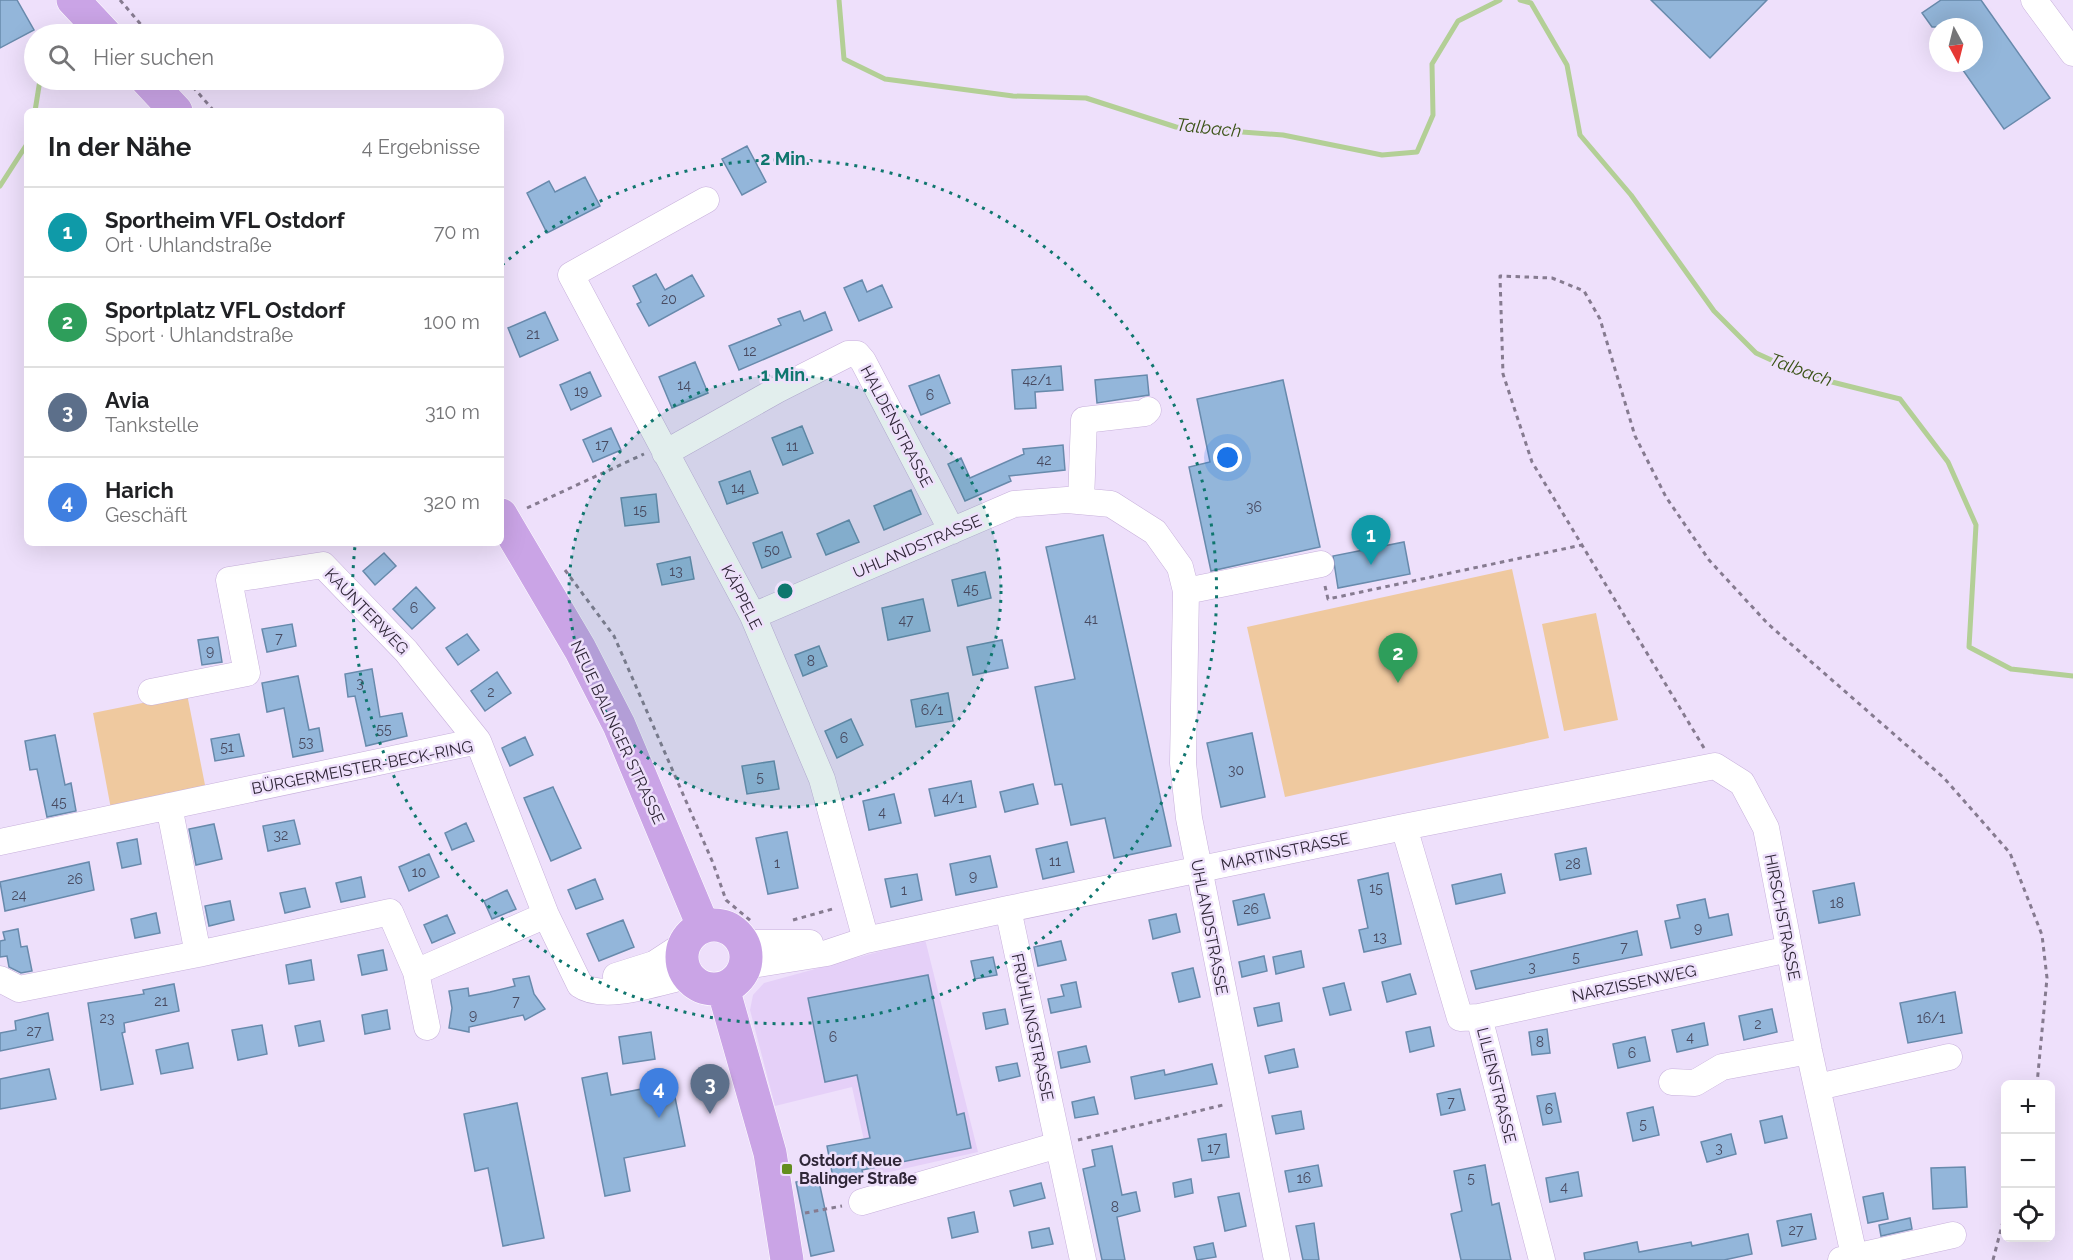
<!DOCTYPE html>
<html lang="de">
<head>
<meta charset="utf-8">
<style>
	:root { --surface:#fff; --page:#f2f2f2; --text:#202124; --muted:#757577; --line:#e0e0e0; --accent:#638e1e }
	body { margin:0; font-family:Raleway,sans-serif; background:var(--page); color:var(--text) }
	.controls { position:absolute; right:18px; bottom:18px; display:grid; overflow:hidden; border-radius:9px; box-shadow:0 6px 24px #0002 }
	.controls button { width:54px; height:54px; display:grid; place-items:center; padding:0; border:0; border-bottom:2px solid var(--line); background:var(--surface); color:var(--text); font:30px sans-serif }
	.compass { position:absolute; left:1929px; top:18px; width:54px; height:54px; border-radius:50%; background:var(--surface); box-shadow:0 6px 24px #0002; rotate:173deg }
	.you { position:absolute; left:1228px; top:458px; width:21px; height:21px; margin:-15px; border:4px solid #fff; border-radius:50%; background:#1a73e8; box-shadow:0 0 0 9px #1a73e833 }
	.badge { display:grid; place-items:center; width:39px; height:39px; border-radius:50%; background:var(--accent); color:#fff; font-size:20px; font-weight:700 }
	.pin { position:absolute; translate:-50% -50px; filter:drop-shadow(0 2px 3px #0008) }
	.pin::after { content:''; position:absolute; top:32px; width:21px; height:18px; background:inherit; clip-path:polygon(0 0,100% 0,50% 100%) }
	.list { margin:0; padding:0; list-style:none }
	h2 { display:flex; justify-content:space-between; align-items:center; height:78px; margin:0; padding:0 24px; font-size:26px }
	h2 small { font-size:20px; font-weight:400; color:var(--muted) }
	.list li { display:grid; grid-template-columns:39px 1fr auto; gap:18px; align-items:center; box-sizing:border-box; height:90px; padding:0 24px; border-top:2px solid var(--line) }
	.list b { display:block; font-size:22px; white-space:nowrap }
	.list p { margin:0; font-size:20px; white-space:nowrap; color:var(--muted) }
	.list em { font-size:20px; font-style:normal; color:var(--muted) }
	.icon { flex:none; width:33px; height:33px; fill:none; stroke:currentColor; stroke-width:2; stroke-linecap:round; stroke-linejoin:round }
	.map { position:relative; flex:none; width:2073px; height:1260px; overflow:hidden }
	.search { position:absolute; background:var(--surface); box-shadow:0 6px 24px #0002; left:24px; top:24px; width:480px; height:66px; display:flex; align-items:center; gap:15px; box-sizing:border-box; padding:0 21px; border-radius:33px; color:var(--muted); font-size:22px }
	.panel { position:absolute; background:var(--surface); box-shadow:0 6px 24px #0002; left:24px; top:108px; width:480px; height:438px; border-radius:9px }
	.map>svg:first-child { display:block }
</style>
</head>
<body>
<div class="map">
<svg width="2073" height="1260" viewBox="0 0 2073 1260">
	<rect width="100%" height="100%" fill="#eee0fb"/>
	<!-- built -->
	<path fill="#e5d0f8" d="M925 939 978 1152 872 1176 852 1087 775 1106 750 1010 753 995 764 983Z"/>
	<!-- green -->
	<path fill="#efc99f" d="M1512 569 1549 738 1285 797 1247 627Z
		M1596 613 1618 720 1564 731 1542 624Z
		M187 694 206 790 111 809 93 713Z"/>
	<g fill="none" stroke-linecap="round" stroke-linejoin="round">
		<!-- stream -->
		<path stroke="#b3cf96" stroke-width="5" d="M839 0 844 59 885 79 1013 96 1086 98 1176 127 1283 135 1382 155 1417 152 1433 115 1432 64 1458 21 1500 0
			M1520 0 1531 3 1567 65 1580 135 1631 195 1714 311 1756 353 1804 375 1900 399 1948 462 1976 525 1969 647 2011 669 2073 676
			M66 34 71 31
			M35 111 40 80
			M0 186 27 144"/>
	</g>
	<!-- building -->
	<path fill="#93b6da" stroke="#688aac" stroke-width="1.5" d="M0 0H17L34 30 0 48Z
		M1651 0H1767L1710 58Z
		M1941 0H1981L2050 98 2004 129 1958 63H1974V27H1932L1922 13Z
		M747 146 766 182 742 195 722 159Z
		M585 177 600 206 547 233 527 193 549 181 555 192Z
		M656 274 665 290 692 275 704 296 649 326 637 304 641 302 633 286Z
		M862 280 867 292 882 285 892 307 859 321 844 288Z
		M800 311 804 321 825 312 832 330 739 370 729 346 781 325 778 319Z
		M545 312 558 340 520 357 508 328Z
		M695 362 708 393 672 408 659 377Z
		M1061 366 1063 390 1035 392 1036 408 1015 409 1012 370Z
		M590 372 601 396 571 410 560 385Z
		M939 375 950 403 921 415 909 386Z
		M1147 375 1149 395 1097 403 1095 380Z
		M1283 380 1320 547 1211 571 1189 467 1210 462 1197 399Z
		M802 426 813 453 783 465 772 438Z
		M611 428 621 450 593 462 583 440Z
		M1063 445 1065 470 1009 476 1011 481 965 501 948 464 961 458 970 478 1024 454 1023 449Z
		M750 471 758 493 727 504 719 482Z
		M911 490 921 514 884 530 874 506Z
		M656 494 659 522 625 526 621 498Z
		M849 520 859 542 826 555 817 534Z
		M782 532 791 557 762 568 753 543Z
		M1103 535 1171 846 1114 858 1105 818 1071 825 1062 784 1055 785 1035 687 1075 679 1046 547Z
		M1404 542 1410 574 1338 588 1333 556Z
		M384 553 396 566 375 585 363 571Z
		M690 557 694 579 662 585 657 564Z
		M985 572 991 598 958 606 952 580Z
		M416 587 435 608 412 629 393 609Z
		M923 599 930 631 888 640 882 608Z
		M292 624 296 646 267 652 262 629Z
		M467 634 479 650 458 665 446 648Z
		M218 637 222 662 202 665 198 640Z
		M1002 640 1008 668 973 675 967 647Z
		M819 646 827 666 803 676 795 655Z
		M372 669 380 717 402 713 407 736 366 746 355 696 348 697 345 674Z
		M497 672 511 693 485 711 471 691Z
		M298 676 309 730 319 728 323 751 293 757 284 708 267 712 262 683Z
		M948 693 953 721 916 727 911 700Z
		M851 719 863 745 837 758 825 731Z
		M1252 733 1265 797 1221 807 1207 743Z
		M239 734 244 756 215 761 211 739Z
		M55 735 65 785 71 783 76 811 47 817 37 769 30 770 25 741Z
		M525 737 533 755 510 766 502 748Z
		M774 761 779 789 747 794 742 766Z
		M971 781 976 807 935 816 929 789Z
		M1033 784 1038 804 1005 812 1000 792Z
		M553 787 581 848 551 861 524 798Z
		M894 794 901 823 869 830 863 801Z
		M294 820 300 844 268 851 263 826Z
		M466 823 474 841 452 850 445 833Z
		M214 824 222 859 196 865 189 829Z
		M787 832 798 888 768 894 756 838Z
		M137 839 141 864 122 868 117 843Z
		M1067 842 1074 872 1043 879 1036 849Z
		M1586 848 1591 874 1560 880 1555 854Z
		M429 854 439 877 409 891 399 867Z
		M990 856 997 887 956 895 950 864Z
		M89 862 94 890 5 911 0 882Z
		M1388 873 1401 944 1364 952 1359 930 1368 928 1358 880Z
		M917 874 922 900 891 907 885 879Z
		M1501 874 1505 893 1456 904 1452 885Z
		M361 877 365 897 341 902 336 883Z
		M595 879 603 899 576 909 568 890Z
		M1854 883 1860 915 1819 923 1813 891Z
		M305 888 310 907 285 913 280 893Z
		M507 890 516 909 492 919 484 901Z
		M1264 894 1270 918 1238 925 1233 901Z
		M1705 899 1709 918 1728 914 1732 935 1671 948 1665 921 1680 918 1677 905Z
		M230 901 234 920 209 926 205 906Z
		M156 913 160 933 135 938 131 919Z
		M1176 914 1180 932 1153 939 1149 920Z
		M447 915 455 933 432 943 424 925Z
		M623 920 634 947 599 961 587 934Z
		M18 929 21 947 27 946 32 971 21 973 9 967 7 956 0 957V941L5 940 3 932Z
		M1637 931 1642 955 1476 989 1471 971Z
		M1061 941 1066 960 1038 966 1034 947Z
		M383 950 387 970 362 975 358 955Z
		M1301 951 1304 967 1276 974 1273 957Z
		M1264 956 1267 971 1242 977 1239 962Z
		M993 957 997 975 975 979 971 961Z
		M311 960 314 980 289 984 286 965Z
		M1193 968 1200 997 1179 1002 1172 973Z
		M1410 974 1416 994 1387 1002 1382 982Z
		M928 975 957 1115 964 1113 971 1148 862 1170 864 1177 834 1183 827 1146 870 1138 857 1075 825 1082 808 998Z
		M529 976 534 994 545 1009 525 1020 523 1015 469 1027V1032L449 1028 452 1008 449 991 468 988 469 996 490 992 515 986 513 979Z
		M1076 982 1081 1007 1051 1013 1048 999 1064 996 1061 985Z
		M1344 983 1351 1010 1330 1015 1323 988Z
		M174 984 179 1011 124 1023 125 1032 122 1033 133 1084 101 1090 88 1003 144 994 143 990Z
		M1955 992 1962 1033 1908 1043 1900 1003Z
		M1279 1003 1282 1021 1258 1026 1254 1008Z
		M1005 1009 1008 1024 986 1029 983 1013Z
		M1772 1009 1777 1032 1744 1040 1739 1016Z
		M387 1010 390 1029 365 1034 362 1015Z
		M48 1013 53 1040 0 1051V1033L16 1030 15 1021Z
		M320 1021 324 1041 299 1046 295 1026Z
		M1704 1023 1708 1045 1677 1052 1672 1030Z
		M262 1025 267 1054 238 1060 232 1030Z
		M1430 1027 1434 1046 1410 1052 1406 1032Z
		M1547 1029 1550 1053 1532 1055 1529 1032Z
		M651 1032 655 1059 623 1064 619 1037Z
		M1645 1037 1650 1061 1618 1068 1613 1044Z
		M188 1043 193 1068 161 1074 156 1050Z
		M1086 1046 1090 1062 1061 1068 1058 1052Z
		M1294 1049 1298 1067 1269 1073 1265 1056Z
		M1017 1063 1020 1076 999 1081 996 1067Z
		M1212 1064 1217 1084 1135 1099 1131 1077 1164 1070 1165 1075Z
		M49 1069 56 1099 0 1109V1079Z
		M607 1073 611 1095 672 1083 685 1146 624 1158 630 1191 605 1196 582 1078Z
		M1460 1089 1465 1110 1441 1115 1437 1094Z
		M1555 1093 1561 1122 1543 1125 1537 1096Z
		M1094 1097 1098 1114 1075 1118 1072 1102Z
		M517 1103 544 1238 503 1246 488 1168 475 1171 464 1114Z
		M1653 1107 1659 1135 1633 1141 1627 1113Z
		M1301 1111 1304 1129 1276 1134 1272 1116Z
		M1782 1116 1787 1138 1765 1143 1760 1121Z
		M1226 1134 1229 1157 1202 1161 1198 1139Z
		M1731 1134 1736 1154 1707 1162 1701 1142Z
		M1112 1146 1122 1195 1136 1192 1140 1211 1117 1217 1125 1260H1102L1083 1169 1095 1166 1092 1150Z
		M1318 1165 1322 1186 1289 1192 1285 1171Z
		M1485 1165 1492 1205 1499 1203 1511 1260H1461L1451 1214 1462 1211 1454 1171Z
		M1965 1167 1967 1207 1933 1209 1931 1168Z
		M1578 1172 1582 1196 1550 1202 1546 1178Z
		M818 1177 834 1251 811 1256 796 1182Z
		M1191 1179 1193 1193 1175 1197 1173 1183Z
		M1041 1183 1045 1198 1014 1206 1010 1191Z
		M1239 1193 1246 1226 1225 1231 1218 1197Z
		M1883 1193 1888 1219 1868 1223 1863 1197Z
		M974 1212 978 1232 952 1238 948 1218Z
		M1811 1214 1816 1239 1782 1246 1777 1221Z
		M1910 1218 1912 1229 1881 1236 1879 1225Z
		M1314 1223 1319 1260H1303L1296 1226Z
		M1049 1228 1053 1244 1032 1248 1029 1232Z
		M1748 1234 1752 1254 1724 1260H1585L1584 1253 1637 1242 1639 1252 1691 1242 1692 1246Z
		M1213 1243 1216 1257 1197 1260 1194 1247Z"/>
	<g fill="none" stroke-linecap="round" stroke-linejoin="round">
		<!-- minor casing -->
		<g stroke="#c7b0db" stroke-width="27">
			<path id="minor" d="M2034 0 2073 53
				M706 200 571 275 753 616 822 779 866 940
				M665 453 777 390 848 354H857L863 361 952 531
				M1081 501 1084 420 1145 413 1148 410
				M1186 591 1321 564
				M753 616 1014 504 1067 500 1111 504 1155 532 1180 567 1186 591 1183 763 1189 818 1277 1260
				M151 692 247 673 229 580 323 565 406 651 478 741
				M169 806 198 954 390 912 416 972 546 915
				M1404 827 1460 1018 1479 1017 1542 1260
				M0 842 478 741 546 915 580 985C604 1002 659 982 687 976
				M1008 909 1083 1260
				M743 943H810
				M745 966 827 953 866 940 1008 909 1404 827 1715 766 1742 783 1766 828 1809 1051 1855 1260
				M416 972 427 1027
				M616 976 654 964 683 945
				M0 979 19 989 198 954
				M1479 1017 1789 949
				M1672 1082 1695 1083 1722 1067 1809 1051
				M1818 1087 1949 1057
				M862 1202 1058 1145
				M1841 1260 1953 1235"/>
		</g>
		<!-- major casing -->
		<g stroke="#fff" stroke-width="34">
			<path id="major" d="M73 0 105 34
				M147 80 176 111
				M501 515 580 649 619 725 703 926
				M682 957a32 32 0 1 1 64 0a32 32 0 1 1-64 0Z
				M723 988 770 1153 787 1260"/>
		</g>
		<!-- path -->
		<path stroke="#867b90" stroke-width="3" stroke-dasharray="4.5 4.5" stroke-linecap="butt" d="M120 0 149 34
			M187 80 214 111
			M527 508 644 454
			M565 570 614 636 713 863 726 900 751 921
			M1325 586 1328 599 1582 545
			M1704 748 1532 462 1503 374 1500 276 1552 278 1584 291 1600 319 1635 436 1666 497 1709 560 1768 624 1944 778 2010 853 2042 935 2047 978 2037 1084
			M793 920 836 908
			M1078 1140 1223 1105
			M805 1213 842 1206
			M1993 1260 2006 1210"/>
		<!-- minor -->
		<use href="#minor" stroke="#fff" stroke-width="26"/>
		<!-- major -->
		<use href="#major" stroke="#caa4e6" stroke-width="33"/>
	</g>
	<!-- distance rings -->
	<circle cx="785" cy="591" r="216" fill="#0f766e" fill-opacity=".12"/>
	<g fill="none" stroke="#0f766e" stroke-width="3" stroke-dasharray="3 6">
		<circle cx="785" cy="591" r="216"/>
		<path d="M502 265A432 432 0 1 1 355 546"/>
	</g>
	<!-- markers -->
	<rect fill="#638e1e" stroke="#eee0fb" stroke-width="2" x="781" y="1163" width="12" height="12" rx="3"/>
	<g text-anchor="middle" stroke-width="5" stroke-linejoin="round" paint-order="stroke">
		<!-- number labels -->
		<g font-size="14" fill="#484a60">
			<text x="669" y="304">20</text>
			<text x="533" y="339">21</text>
			<text x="750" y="356">12</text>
			<text x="1037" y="385">42/1</text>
			<text x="684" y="390">14</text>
			<text x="581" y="396">19</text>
			<text x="930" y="400">6</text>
			<text x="602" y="450">17</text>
			<text x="792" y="451">11</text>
			<text x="1044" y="465">42</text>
			<text x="738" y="493">14</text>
			<text x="1254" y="512">36</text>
			<text x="640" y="515">15</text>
			<text x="772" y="555">50</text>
			<text x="676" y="576">13</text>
			<text x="971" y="594">45</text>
			<text x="414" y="613">6</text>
			<text x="1091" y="624">41</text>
			<text x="906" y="625">47</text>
			<text x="279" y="643">7</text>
			<text x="210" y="656">9</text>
			<text x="811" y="666">8</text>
			<text x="360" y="688">3</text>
			<text x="491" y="697">2</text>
			<text x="932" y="715">6/1</text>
			<text x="384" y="734">55</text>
			<text x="844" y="743">6</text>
			<text x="306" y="747">53</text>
			<text x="227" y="752">51</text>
			<text x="1236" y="775">30</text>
			<text x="760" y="782">5</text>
			<text x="953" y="803">4/1</text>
			<text x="59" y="807">45</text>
			<text x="882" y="817">4</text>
			<text x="281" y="840">32</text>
			<text x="1055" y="866">11</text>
			<text x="777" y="868">1</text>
			<text x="1573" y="869">28</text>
			<text x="419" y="877">10</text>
			<text x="973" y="881">9</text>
			<text x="75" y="884">26</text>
			<text x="1376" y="893">15</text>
			<text x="904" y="895">1</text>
			<text x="19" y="900">24</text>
			<text x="1837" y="908">18</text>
			<text x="1251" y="914">26</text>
			<text x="1698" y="933">9</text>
			<text x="1380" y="942">13</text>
			<text x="1624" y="952">7</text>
			<text x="1576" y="962">5</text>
			<text x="1532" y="972">3</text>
			<text x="161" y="1006">21</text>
			<text x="516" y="1006">7</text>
			<text x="473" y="1020">9</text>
			<text x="107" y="1023">23</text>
			<text x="1931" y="1023">16/1</text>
			<text x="1758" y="1029">2</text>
			<text x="34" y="1036">27</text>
			<text x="833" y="1042">6</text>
			<text x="1690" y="1042">4</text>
			<text x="1540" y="1047">8</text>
			<text x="1632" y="1058">6</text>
			<text x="1451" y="1107">7</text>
			<text x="1549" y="1114">6</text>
			<text x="1643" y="1129">5</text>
			<text x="1214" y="1153">17</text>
			<text x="1719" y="1153">3</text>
			<text x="1304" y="1183">16</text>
			<text x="1471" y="1183">5</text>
			<text x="1564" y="1192">4</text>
			<text x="1115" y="1212">8</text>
			<text x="1796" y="1235">27</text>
		</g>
		<!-- street labels -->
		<g font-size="16" fill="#2f2637" stroke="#eee0fb">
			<text transform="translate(897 426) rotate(62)" y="6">HALDENSTRASSE</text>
			<text transform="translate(917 546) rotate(-23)" y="6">UHLANDSTRASSE</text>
			<text transform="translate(742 597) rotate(63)" y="6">KÄPPELE</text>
			<text transform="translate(367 611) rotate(46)" y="6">KAUNTERWEG</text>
			<text transform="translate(618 732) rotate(65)" y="6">NEUE BALINGER STRASSE</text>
			<text transform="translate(362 767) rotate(-11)" y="6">BÜRGERMEISTER-BECK-RING</text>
			<text transform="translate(1285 851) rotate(-12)" y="6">MARTINSTRASSE</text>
			<text transform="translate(1783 917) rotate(79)" y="6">HIRSCHSTRASSE</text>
			<text transform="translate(1210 927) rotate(79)" y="6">UHLANDSTRASSE</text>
			<text transform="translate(1634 983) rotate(-12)" y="6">NARZISSENWEG</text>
			<text transform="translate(1033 1027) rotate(78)" y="6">FRÜHLINGSTRASSE</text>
			<text transform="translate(1497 1085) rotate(76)" y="6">LILIENSTRASSE</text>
		</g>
		<!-- poi labels -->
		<g font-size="16" font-weight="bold" fill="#2f2637" stroke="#eee0fb" text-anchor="start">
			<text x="799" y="1166">Ostdorf Neue<tspan x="799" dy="18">Balinger Straße</tspan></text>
		</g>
		<!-- water labels -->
		<g font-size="18" font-style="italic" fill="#3b5317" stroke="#eee0fb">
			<text transform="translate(1209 128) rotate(6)" y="6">Talbach</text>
			<text transform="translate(1801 370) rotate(20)" y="6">Talbach</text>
		</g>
	</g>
	<circle cx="785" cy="591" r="9" fill="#0f766e" stroke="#eee0fb" stroke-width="3"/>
	<g font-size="18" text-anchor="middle" font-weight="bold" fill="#0f766e" stroke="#eee0fb" stroke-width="5" stroke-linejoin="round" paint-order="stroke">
		<text x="785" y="165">2 Min.</text>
		<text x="785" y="381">1 Min.</text>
	</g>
</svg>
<div class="controls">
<button>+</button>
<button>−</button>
<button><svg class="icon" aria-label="locate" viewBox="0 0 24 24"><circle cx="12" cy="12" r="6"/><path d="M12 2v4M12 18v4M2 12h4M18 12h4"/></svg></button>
</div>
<svg class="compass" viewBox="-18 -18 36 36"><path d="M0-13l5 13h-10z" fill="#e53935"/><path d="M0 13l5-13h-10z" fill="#757577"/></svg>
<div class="you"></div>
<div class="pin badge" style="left:1371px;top:565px;background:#0f9aa8">1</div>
<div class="pin badge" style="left:1398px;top:683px;background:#2e9e5b">2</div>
<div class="pin badge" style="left:710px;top:1114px;background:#5c6f8a">3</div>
<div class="pin badge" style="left:659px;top:1118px;background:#3f7fe0">4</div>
<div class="search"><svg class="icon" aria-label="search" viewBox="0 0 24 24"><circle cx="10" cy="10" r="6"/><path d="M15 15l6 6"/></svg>Hier suchen</div>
<section class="panel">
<h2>In der Nähe<small>4 Ergebnisse</small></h2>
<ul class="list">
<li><span class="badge" style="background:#0f9aa8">1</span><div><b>Sportheim VFL Ostdorf</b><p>Ort · Uhlandstraße</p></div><em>70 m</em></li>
<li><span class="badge" style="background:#2e9e5b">2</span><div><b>Sportplatz VFL Ostdorf</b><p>Sport · Uhlandstraße</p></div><em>100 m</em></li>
<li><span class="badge" style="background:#5c6f8a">3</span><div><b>Avia</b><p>Tankstelle</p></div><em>310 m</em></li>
<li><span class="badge" style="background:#3f7fe0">4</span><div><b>Harich</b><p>Geschäft</p></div><em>320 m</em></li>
</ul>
</section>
</div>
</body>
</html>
